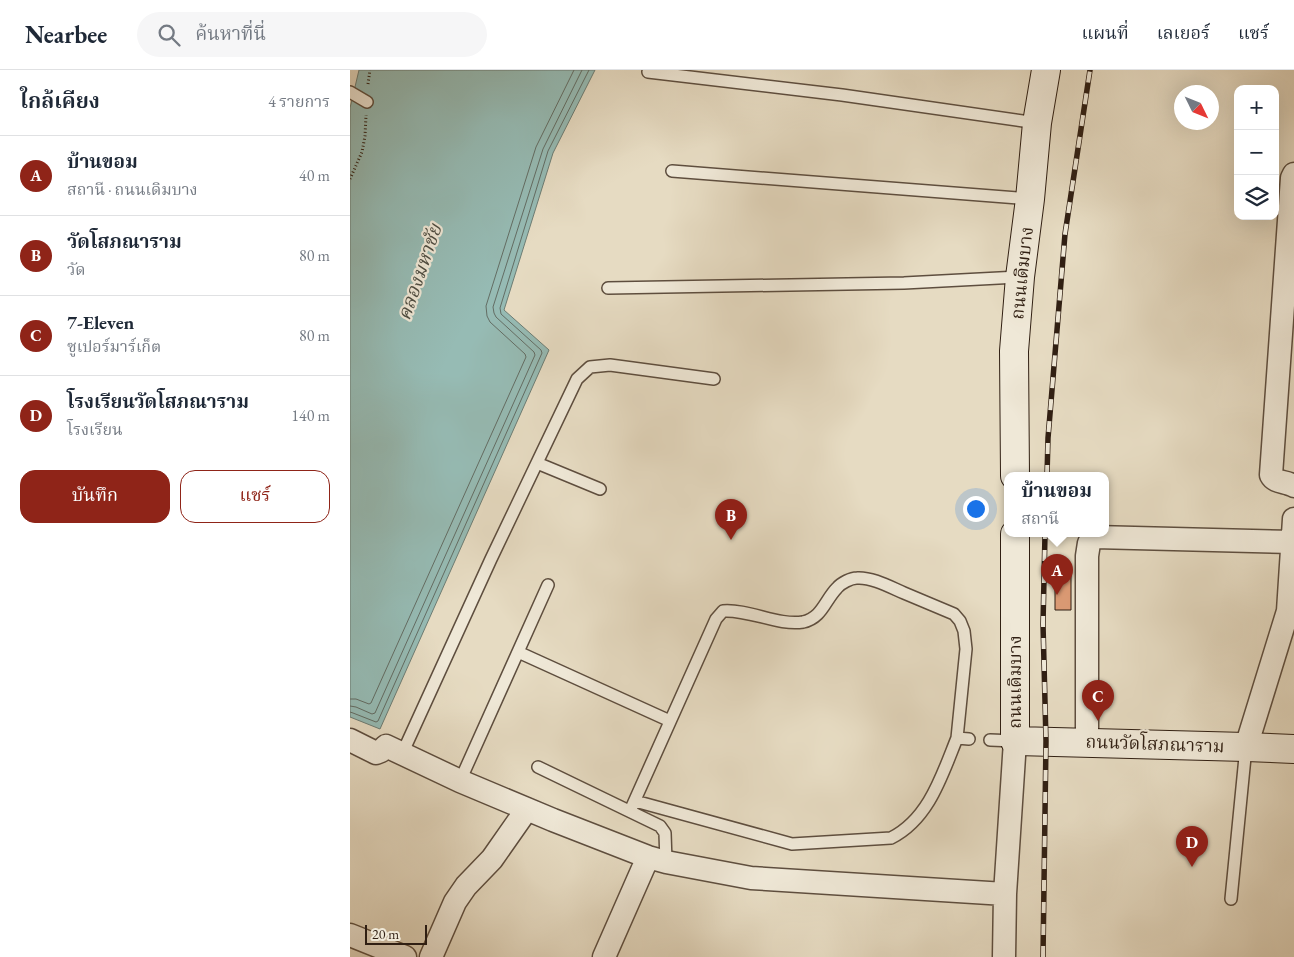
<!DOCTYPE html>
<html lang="th">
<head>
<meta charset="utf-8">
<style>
	:root { --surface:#fff; --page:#f6f6f7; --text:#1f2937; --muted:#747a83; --line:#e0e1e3; --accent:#8f2418 }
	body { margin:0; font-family:"EB Garamond","Noto Serif Thai",serif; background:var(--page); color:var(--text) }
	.controls { position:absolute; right:15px; top:15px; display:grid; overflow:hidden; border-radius:10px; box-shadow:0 5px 20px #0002 }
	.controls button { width:45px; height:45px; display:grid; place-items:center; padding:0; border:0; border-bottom:1px solid var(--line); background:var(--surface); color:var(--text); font:25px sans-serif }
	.compass { position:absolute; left:824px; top:15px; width:45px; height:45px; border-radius:50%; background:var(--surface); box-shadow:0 5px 20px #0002; rotate:133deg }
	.scale { position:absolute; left:15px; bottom:12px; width:62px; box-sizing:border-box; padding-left:5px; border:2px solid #301f13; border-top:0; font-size:14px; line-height:18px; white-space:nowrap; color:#301f13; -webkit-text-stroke:4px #efe8d7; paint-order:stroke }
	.you { position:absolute; left:625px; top:438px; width:18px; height:18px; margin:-12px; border:4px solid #fff; border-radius:50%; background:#1a73e8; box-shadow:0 0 0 8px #1a73e833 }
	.badge { display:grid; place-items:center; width:32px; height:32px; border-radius:50%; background:var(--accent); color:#fff; font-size:16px; font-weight:700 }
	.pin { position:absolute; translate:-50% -41px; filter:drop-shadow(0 1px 2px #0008) }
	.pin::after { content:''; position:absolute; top:26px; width:18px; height:15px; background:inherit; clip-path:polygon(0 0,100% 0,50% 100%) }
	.popup { position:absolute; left:654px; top:402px; width:105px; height:65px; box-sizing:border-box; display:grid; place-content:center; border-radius:10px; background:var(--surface); filter:drop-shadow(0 1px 4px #0005); font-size:16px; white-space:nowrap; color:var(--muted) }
	.popup b { font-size:19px; color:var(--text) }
	.popup::after { content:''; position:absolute; left:50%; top:100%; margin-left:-10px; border:10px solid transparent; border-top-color:var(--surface) }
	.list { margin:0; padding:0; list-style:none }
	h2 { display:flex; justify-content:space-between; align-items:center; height:65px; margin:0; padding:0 20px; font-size:21px }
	h2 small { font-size:16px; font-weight:400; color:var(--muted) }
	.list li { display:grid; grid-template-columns:32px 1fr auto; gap:15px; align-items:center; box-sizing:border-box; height:80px; padding:0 20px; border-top:1px solid var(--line) }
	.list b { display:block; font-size:19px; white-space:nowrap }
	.list p { margin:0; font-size:16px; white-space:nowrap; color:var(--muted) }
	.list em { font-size:16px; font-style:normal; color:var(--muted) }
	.actions { display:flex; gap:10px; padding:15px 20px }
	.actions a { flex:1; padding:11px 0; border:1px solid var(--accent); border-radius:15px; text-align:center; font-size:18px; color:var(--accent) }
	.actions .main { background:var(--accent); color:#fff }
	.icon { flex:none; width:28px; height:28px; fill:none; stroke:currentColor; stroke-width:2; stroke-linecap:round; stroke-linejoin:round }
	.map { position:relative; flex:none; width:944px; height:887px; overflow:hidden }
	header { display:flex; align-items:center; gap:30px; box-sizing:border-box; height:70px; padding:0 25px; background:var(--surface); border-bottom:1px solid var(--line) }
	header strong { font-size:24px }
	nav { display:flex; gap:28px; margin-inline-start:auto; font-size:18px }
	.search { width:350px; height:45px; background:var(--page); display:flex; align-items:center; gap:12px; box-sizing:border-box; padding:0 18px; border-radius:28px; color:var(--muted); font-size:19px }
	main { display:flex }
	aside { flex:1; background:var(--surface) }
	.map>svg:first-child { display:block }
</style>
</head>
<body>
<header>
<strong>Nearbee</strong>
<div class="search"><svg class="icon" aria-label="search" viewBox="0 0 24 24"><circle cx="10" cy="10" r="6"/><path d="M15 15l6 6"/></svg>ค้นหาที่นี่</div>
<nav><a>แผนที่</a><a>เลเยอร์</a><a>แชร์</a></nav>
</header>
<main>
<aside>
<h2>ใกล้เคียง<small>4 รายการ</small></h2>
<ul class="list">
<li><span class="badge">A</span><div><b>บ้านขอม</b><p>สถานี · ถนนเดิมบาง</p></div><em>40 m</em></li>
<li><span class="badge">B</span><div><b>วัดโสภณาราม</b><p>วัด</p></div><em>80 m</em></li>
<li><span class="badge">C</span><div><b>7-Eleven</b><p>ซูเปอร์มาร์เก็ต</p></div><em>80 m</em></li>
<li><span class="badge">D</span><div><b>โรงเรียนวัดโสภณาราม</b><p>โรงเรียน</p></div><em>140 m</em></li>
</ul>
<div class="actions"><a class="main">บันทึก</a><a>แชร์</a></div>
</aside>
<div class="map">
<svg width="944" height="887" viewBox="0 0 944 887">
	<rect width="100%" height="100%" fill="#e6dbc2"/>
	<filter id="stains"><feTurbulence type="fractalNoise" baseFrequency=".004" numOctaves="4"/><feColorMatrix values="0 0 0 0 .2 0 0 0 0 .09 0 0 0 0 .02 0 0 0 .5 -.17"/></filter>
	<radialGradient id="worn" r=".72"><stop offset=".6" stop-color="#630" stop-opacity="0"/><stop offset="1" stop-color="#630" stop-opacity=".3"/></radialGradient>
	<!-- water -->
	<path fill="#96bbb4" stroke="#6d7d74" d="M9 0H245L203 83 154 240 199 280 30 659 0 647V38Z"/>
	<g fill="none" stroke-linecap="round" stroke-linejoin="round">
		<!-- shore -->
		<path stroke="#636d64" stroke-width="1" d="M0 629H6L19 634 21 633 176 287 175 284 140 252 137 246 136 236 186 77 224 0
			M0 636 6 637 22 644 25 643 185 285 184 282 146 247 144 243 143 237 193 79 232 0
			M0 642 3 643 26 652 28 651 192 283 191 280 151 244 150 238 198 81 239 0"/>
	</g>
	<!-- building -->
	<path fill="#da9973" stroke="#301f13" d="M705 498H721V540H705Z"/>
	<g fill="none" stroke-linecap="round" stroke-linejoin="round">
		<!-- lane casing -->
		<g stroke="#5e4e3f" stroke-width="14">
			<path id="lane" d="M298 2 492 25 687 53
				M0 22 17 32
				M322 101 680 129
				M258 218 554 213 670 207
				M187 393 250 419
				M168 582 320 651
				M640 670 665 671
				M52 684 141 489 227 309 240 297 260 295 364 309
				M188 697 310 756 315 763 316 792
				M110 711 198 515
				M285 731 442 774 541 768C579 749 592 705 607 668L619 669
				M280 741 366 549 373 541C399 539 428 556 453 552 472 548 475 530 487 518 491 513 501 508 507 508 522 507 540 517 554 523 571 530 587 537 604 544L610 551 614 561 616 579 607 668
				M881 829 896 677"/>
		</g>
		<!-- street casing -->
		<g stroke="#5e4e3f" stroke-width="25">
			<path id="street" d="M944 104 942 108 921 405C925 413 936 411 944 416
				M0 670 26 683 31 681 36 676 110 711 203 750 298 787 316 792 401 808 655 824
				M737 672V486L739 473 745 467 943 472
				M896 677 938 541 944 449
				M0 865 55 887
				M81 887 105 832 116 816 142 789 177 739
				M254 887 298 787
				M654 887 655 824 665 671"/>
		</g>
		<!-- secondary casing -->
		<g stroke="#301f13" stroke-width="30">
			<path id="secondary" d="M665 406 664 281 670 207 680 129 687 53 696 0
				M665 464V671L896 677 944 679"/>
		</g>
		<!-- path -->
		<path stroke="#301f13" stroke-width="3" stroke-dasharray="1 2.5" stroke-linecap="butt" d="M18 14 20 0
			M0 109 12 82 15 66 16 45"/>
		<!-- lane -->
		<use href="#lane" stroke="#efe8d7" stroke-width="11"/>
		<!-- street -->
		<use href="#street" stroke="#efe8d7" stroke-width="22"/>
		<!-- secondary -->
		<use href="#secondary" stroke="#efe8d7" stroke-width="28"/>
		<!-- rail casing -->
		<g stroke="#301f13" stroke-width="5.5">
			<path id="rail" d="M697 406 698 368 715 164 740 0
				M693 887 696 671 693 554 695 464"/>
		</g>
		<!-- rail -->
		<use href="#rail" stroke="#efe8d7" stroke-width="4" stroke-dasharray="11" stroke-linecap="butt"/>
	</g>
	<g text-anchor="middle" stroke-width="4.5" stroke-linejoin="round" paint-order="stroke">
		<!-- street labels -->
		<g font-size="18" fill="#301f13" stroke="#efe8d7">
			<text transform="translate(672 203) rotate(-84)" y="6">ถนนเดิมบาง</text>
			<text transform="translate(665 612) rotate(-90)" y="6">ถนนเดิมบาง</text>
			<text transform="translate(805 674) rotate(2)" y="6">ถนนวัดโสภณาราม</text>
		</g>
		<!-- water labels -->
		<g font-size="19" font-style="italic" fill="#4f4e43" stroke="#efe8d7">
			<text transform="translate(69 202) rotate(-71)" y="7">คลองมหาชัย</text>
		</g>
	</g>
	<rect width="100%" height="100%" filter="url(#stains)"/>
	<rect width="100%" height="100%" fill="url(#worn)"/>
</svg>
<div class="controls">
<button>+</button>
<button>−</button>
<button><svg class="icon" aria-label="layers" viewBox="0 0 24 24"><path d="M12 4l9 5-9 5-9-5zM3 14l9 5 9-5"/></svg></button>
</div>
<svg class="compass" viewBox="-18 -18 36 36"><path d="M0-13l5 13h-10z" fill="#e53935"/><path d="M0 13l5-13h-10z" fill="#747a83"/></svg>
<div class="scale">20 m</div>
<div class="you"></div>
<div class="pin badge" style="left:707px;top:525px">A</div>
<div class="popup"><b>บ้านขอม</b>สถานี</div>
<div class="pin badge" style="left:381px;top:470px">B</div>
<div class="pin badge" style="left:748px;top:651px">C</div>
<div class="pin badge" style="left:842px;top:797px">D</div>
</div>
</main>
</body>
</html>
